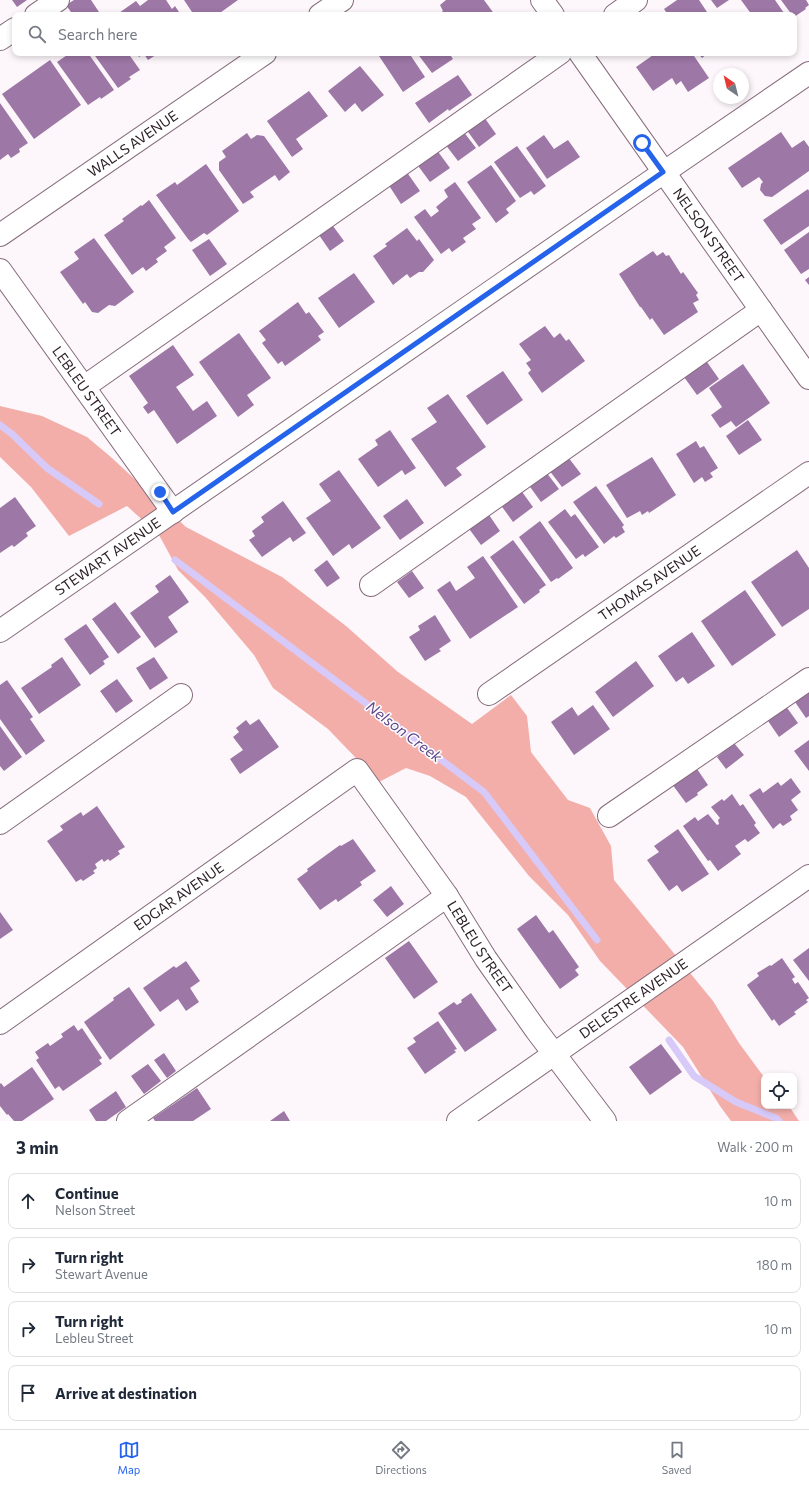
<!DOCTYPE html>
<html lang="en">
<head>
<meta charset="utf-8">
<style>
	:root { --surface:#fff; --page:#f2f2f3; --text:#1f2937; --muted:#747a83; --line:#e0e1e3; --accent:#2563eb }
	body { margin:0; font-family:Commissioner,sans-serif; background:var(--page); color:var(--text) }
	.controls { position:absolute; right:12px; bottom:12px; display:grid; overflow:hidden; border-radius:8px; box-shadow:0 2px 6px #0003 }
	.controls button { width:36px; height:36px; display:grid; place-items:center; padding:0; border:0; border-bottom:1px solid var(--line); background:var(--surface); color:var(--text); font:20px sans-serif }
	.compass { position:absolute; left:713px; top:68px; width:36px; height:36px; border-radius:50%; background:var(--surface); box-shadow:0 2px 6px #0003; rotate:325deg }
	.stop { position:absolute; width:12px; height:12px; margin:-9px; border:3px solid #2563eb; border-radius:50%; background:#fff }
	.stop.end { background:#2563eb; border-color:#fff; box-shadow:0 1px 4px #0008 }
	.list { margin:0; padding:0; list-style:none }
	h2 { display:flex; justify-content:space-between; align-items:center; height:52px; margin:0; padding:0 16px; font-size:17px }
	h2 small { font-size:13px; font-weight:400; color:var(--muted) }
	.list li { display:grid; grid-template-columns:26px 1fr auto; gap:12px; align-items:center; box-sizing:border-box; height:56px; margin:0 8px 8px; padding:0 8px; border:1px solid var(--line); border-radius:8px }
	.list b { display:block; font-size:15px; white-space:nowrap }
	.list p { margin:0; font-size:13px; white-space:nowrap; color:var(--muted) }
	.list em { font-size:13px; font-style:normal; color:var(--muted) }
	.icon { flex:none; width:22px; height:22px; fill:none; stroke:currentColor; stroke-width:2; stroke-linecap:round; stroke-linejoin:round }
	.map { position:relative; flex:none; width:809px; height:1121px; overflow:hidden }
	.search { position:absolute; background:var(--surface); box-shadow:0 2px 6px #0003; left:12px; right:12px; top:12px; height:44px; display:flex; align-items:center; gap:10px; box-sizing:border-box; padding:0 14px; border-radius:8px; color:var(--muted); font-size:15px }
	.sheet { height:308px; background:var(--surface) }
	nav { display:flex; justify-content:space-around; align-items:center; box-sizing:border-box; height:56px; border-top:1px solid var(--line); background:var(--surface); font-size:11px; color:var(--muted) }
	nav a { display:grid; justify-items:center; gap:2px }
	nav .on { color:var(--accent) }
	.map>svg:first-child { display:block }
</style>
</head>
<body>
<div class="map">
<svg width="809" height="1121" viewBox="0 0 809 1121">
	<rect width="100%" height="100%" fill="#fdf7fb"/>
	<!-- forest -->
	<path fill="#f3aeaa" d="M0 406 42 416 87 437 112 458 186 527 282 577 346 626 398 672 472 724 511 695 527 716 531 752 568 800 590 808 611 846 614 880 713 1001 739 1043 764 1077V1106H789L799 1121H731L720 1106 683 1047 600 961 568 915 529 876 466 797 430 776 406 768 379 782 328 729 273 688 254 655 205 597 178 570 159 535 127 506 69 536 31 487 0 457Z"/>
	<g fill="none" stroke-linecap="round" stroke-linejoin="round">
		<!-- stream -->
		<path stroke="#d7c9f8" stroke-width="7" d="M0 425 12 434 47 468 99 504
			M175 560 484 792 597 940
			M669 1040 694 1076 736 1102 776 1118 779 1121"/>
	</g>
	<!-- building -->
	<path fill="#9d77a6" d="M12 0H27L17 7Z
		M74 0H91L101 15H73L66 5Z
		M148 0H166L172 9 175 6 181 15H116L136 1 140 6Z
		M184 0H238L217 15H194Z
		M446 0H484L495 15H437L443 11 440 5Z
		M677 0H699L709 15H668L664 9Z
		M711 0H729L717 8Z
		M741 0H775L784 13 781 15H752Z
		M781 0H806L809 5 805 8 806 9 794 17V15H792Z
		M70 53H88L114 90 101 99 100 97 88 105 57 62Z
		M93 53H128L140 70 129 77 131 79 118 88Z
		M136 53H159L148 60 144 54 139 57Z
		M377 53H409L425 77 403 92Z
		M417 53H449L453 59 432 73Z
		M656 53H692L709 78 688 92 681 81 676 85 672 78 653 91 636 67Z
		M698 53H708L702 58Z
		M50 60 81 105 34 139 2 94Z
		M360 66 384 95 362 112 355 103 345 112 328 91Z
		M458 75 472 95 449 111 448 109 429 123 415 103Z
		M309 91 328 116 296 139 303 149 292 157 267 121Z
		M0 103 28 143 19 149 20 152 11 158 8 154 0 160Z
		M484 117 496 134 479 147 466 129Z
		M463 131 476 148 458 161 445 144Z
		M781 132 792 148 804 140 809 147V171L772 197 765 196 760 190 761 184 763 182 759 177 742 188 728 168Z
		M247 133 251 139 257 135 264 136 290 172 279 181 275 175 250 192 254 197 243 204 219 170V162L226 157 222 151Z
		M544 135 554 149 568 140 580 157 547 179 526 148Z
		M517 146 546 186 534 195 531 191 520 198 494 162Z
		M436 149 450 168 430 182 416 163Z
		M206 164 239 211 207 235 204 233 191 242 188 239 156 195 175 182 177 185Z
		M491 165 516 201 506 209 509 213 496 223 467 182Z
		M406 171 420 191 401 204 388 184Z
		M455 182 481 218 472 224 476 229 463 238 466 242 452 252 449 248 441 254 414 217 425 209 431 217 439 211 436 207 448 197 444 190Z
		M808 189 809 191V226L781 245 763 220Z
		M149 200 176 238 164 247 167 251 156 259 158 262 146 271 143 267 132 275 104 235 124 221 122 219 141 205 142 206Z
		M333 226 344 241 330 251 319 235Z
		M407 228 417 241 419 239 434 260 423 272H419L410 278 407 274 393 285 373 256 387 246 385 244Z
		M809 232V269L801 274 784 250Z
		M94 238 134 292 115 306 109 305 98 313 92 312 85 302 83 304 60 272 79 259 74 252Z
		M209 239 227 264 210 276 192 250Z
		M653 251 657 256 663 252 666 256 669 255 681 274 683 272 698 293 696 295 699 300 693 303 698 312 664 335 652 318 650 320 641 307H640L619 274Z
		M354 273 375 302 339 328 318 298Z
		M809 277V285L805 280Z
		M298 302 306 314 309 312 324 332 318 336 321 340 285 366 282 361 278 364 262 343 266 340 259 331Z
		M545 326 554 338 560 333 566 341 569 339 585 361 542 393 528 373 531 370 526 363 531 360 519 344Z
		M239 333 271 378 247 395 254 405 238 417 199 362Z
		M173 345 194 375 176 387 193 411 207 401 217 416 177 444 154 410 148 414 143 407 148 403 129 376Z
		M707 362 719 379 697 395 684 377Z
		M743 364 770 403 736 427 731 421 720 428 711 415 722 407 709 388Z
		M503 371 523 400 487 425 466 396Z
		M448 394 486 447 456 468 462 475 445 487 411 439 437 422 427 408Z
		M748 420 762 440 739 455 726 436Z
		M390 430 416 468 405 475 402 470 378 487 358 459 378 445 375 440Z
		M696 441 700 448 704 446 718 468 710 473 713 477 705 482 702 477 694 483 676 454Z
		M568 457 581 474 562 487 549 470Z
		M652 457 676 495 649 513 648 511 642 515 640 511 627 518 606 485Z
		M339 470 381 528 352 549 349 544 333 556 306 518 331 501 319 484Z
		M546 472 559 489 541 502 528 484Z
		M596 486 624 525 622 527 625 532 616 538 614 536 604 544 573 502Z
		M520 489 533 507 513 522 500 504Z
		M15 497 36 526 26 533 28 536 14 547 12 545 0 553V508Z
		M407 499 424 523 400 540 383 516Z
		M283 501 306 533 293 542 290 537 262 557 249 540 255 536 252 531 264 522 261 517Z
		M565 509 571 517 575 514 599 547 585 557 583 554 576 559 548 522Z
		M487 512 500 531 481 545 467 526Z
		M540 521 573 568 558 579 557 578 551 582 519 537Z
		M513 540 546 585 539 590 540 592 524 604 490 557Z
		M797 550 809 568V609L782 627 751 582Z
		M483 556 518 607 470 639 437 590 450 581 456 591 475 578 467 567Z
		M327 560 340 578 327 587 314 570Z
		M412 571 424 588 409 598 397 582Z
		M170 575 189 602 168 617 178 632 155 648 130 613 159 592 155 586Z
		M745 590 776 635 732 666 701 621Z
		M115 602 141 637 118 654 92 619Z
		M435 615 451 641 439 649 441 651 425 661 409 637 420 630 418 626Z
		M86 624 109 657 103 661 105 664 90 675 64 639Z
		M692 632 715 666 688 684 683 677 676 682 658 656Z
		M62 657 81 685 39 714 21 688 52 667 51 665Z
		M154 657 168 678 150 690 136 668Z
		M636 661 654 686 613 717 595 692Z
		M117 679 133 701 116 713 100 691Z
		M7 680 33 717 30 719 45 741 26 755 0 719V685Z
		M809 688V716L806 718 793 699Z
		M593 705 610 729 574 755 551 722 572 707 578 716Z
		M785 705 798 723 779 737 766 718Z
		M259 719 279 747 240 774 230 759 243 750 233 737 239 732 236 728 246 720 250 725Z
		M0 726 22 757 4 771 0 766Z
		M809 740V771L794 751Z
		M734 743 744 755 726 769 717 757Z
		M695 766 708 785 697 793 698 795 686 803 672 784Z
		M791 778 801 792 791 800 798 810 790 816 792 820 783 826 780 823 773 829 749 795 760 788 763 793 778 782 781 786Z
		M732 794 740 806 743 804 756 823 754 825 760 833 748 842 745 839 735 846 741 854 718 871 710 860 708 861 683 826 695 817 698 821 708 814 717 825 719 824 718 820 720 818 711 807 722 799 724 801Z
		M97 806 125 847 118 851 120 854 110 861 108 859 104 862 102 859 95 864 97 868 93 871 95 873 83 881 81 879 76 882 47 841 63 830 60 826 81 812 83 816Z
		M678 829 709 874 682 892 677 885 669 891 647 860 659 852 654 846Z
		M353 839 376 871 360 882 362 885 338 902 336 899 320 910 297 879 308 871 307 869 340 845 341 846Z
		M391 886 404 904 387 917 373 900Z
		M0 912 13 930 0 939Z
		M536 915 549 933 553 930 579 967 575 970 579 975 560 989 517 929Z
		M409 941 438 982 414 999 385 958Z
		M809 948V981L793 960Z
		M782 958 795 977 792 979 795 984 798 982 809 998 806 1000 808 1002 794 1012 796 1014 779 1026 774 1019 772 1021 747 985 759 976 757 973 770 965 771 966Z
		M186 961 200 981 190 988 199 1002 186 1011 178 999 160 1012 143 988 174 966 176 968Z
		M129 987 155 1025 110 1060 84 1022 114 1000 113 998Z
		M471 993 497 1030 465 1052 438 1013 454 1002 457 1005 462 1002 461 1000Z
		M438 1021 457 1049 454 1050 456 1052 425 1074 407 1048 416 1042 413 1038Z
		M74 1025 78 1031 82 1028 102 1058 99 1060 102 1064 63 1091 59 1086 55 1089 36 1060 39 1058 35 1052 48 1043 50 1046 63 1037 61 1034Z
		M661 1044 682 1072 650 1095 629 1067Z
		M164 1053 176 1071 167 1078 154 1060Z
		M148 1064 161 1081 144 1094 131 1076Z
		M32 1067 54 1099 22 1121H14L8 1114 7 1115 0 1106V1084L1 1083 4 1087Z
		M197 1088 211 1109 193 1121H155L153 1118Z
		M116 1091 126 1107 106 1121H96L89 1110Z
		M284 1111 290 1121H270Z"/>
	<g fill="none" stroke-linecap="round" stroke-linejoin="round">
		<!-- minor casing -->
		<g stroke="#866b7c" stroke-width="24">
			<g id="minor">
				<path d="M542 0 553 15"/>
				<path d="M36 15 58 0"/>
				<path d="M320 15 342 0"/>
				<path d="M615 15 636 0"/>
				<path d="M0 39 15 29"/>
				<path id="s1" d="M580 53 809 378"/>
				<path id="s2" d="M0 235 265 53"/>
				<path id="s3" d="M0 270 173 512"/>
				<path d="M84 387 560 53"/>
				<path d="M371 585 761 310"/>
				<path id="s4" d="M0 631 638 190 809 73"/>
				<path id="s5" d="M489 694 809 473"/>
				<path d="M609 816 809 679"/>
				<path d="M0 823 181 695"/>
				<path id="s6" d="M0 1023 357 770 447 896 486 959 536 1030 605 1121"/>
				<path d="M128 1121 447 896"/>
				<path id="s7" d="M458 1121 809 876"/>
			</g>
		</g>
		<!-- minor -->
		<use href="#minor" stroke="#fff" stroke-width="22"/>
	</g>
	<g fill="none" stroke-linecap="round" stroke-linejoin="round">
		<!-- route -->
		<path stroke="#2563eb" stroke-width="5" d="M160 492 173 512 663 172 642 143"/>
	</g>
	<g text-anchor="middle" stroke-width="3" stroke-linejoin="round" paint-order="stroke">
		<!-- street labels -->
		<g font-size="14" fill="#291e25" stroke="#fff">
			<text dy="5" stroke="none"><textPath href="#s2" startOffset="161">WALLS AVENUE</textPath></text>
			<text dy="5" stroke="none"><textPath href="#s1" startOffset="223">NELSON STREET</textPath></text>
			<text dy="5" stroke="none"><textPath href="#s3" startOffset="149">LEBLEU STREET</textPath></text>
			<text dy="5" stroke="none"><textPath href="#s4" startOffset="131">STEWART AVENUE</textPath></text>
			<text dy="5" stroke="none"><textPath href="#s5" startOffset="195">THOMAS AVENUE</textPath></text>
			<text dy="5" stroke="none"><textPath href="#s6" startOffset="219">EDGAR AVENUE</textPath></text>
			<text dy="5" stroke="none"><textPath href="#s6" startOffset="653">LEBLEU STREET</textPath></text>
			<text dy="5" stroke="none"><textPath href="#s7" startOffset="214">DELESTRE AVENUE</textPath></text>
		</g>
		<!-- water labels -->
		<g font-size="15" font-style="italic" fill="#60478c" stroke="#fff">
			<text transform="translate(404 732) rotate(37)" y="5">Nelson Creek</text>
		</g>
	</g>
</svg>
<div class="controls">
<button><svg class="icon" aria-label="locate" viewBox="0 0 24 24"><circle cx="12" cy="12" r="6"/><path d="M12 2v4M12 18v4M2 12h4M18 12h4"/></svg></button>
</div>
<svg class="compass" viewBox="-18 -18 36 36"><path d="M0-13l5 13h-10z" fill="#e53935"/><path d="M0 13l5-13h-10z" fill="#747a83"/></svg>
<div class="stop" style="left:642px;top:143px"></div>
<div class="stop end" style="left:160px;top:492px"></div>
<div class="search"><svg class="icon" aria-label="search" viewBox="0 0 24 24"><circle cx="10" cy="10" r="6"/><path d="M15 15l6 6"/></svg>Search here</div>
</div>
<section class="sheet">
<h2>3 min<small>Walk · 200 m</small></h2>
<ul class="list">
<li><svg class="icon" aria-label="ahead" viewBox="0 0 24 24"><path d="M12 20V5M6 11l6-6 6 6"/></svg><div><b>Continue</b><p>Nelson Street</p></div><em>10 m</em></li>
<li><svg class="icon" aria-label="right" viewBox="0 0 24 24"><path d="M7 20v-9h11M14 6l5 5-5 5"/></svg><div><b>Turn right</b><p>Stewart Avenue</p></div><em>180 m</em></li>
<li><svg class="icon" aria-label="right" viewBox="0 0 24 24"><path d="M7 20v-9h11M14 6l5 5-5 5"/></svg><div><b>Turn right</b><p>Lebleu Street</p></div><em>10 m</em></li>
<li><svg class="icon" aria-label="arrive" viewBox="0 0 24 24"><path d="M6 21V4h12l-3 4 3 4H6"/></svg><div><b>Arrive at destination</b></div></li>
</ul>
</section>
<nav>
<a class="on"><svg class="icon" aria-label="map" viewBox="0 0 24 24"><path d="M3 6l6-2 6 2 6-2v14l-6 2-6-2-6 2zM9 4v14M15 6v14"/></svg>Map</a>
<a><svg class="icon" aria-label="directions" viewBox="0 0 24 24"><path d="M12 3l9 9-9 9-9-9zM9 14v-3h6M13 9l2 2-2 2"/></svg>Directions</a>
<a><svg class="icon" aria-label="saved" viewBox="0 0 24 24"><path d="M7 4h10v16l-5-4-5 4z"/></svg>Saved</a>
</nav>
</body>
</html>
